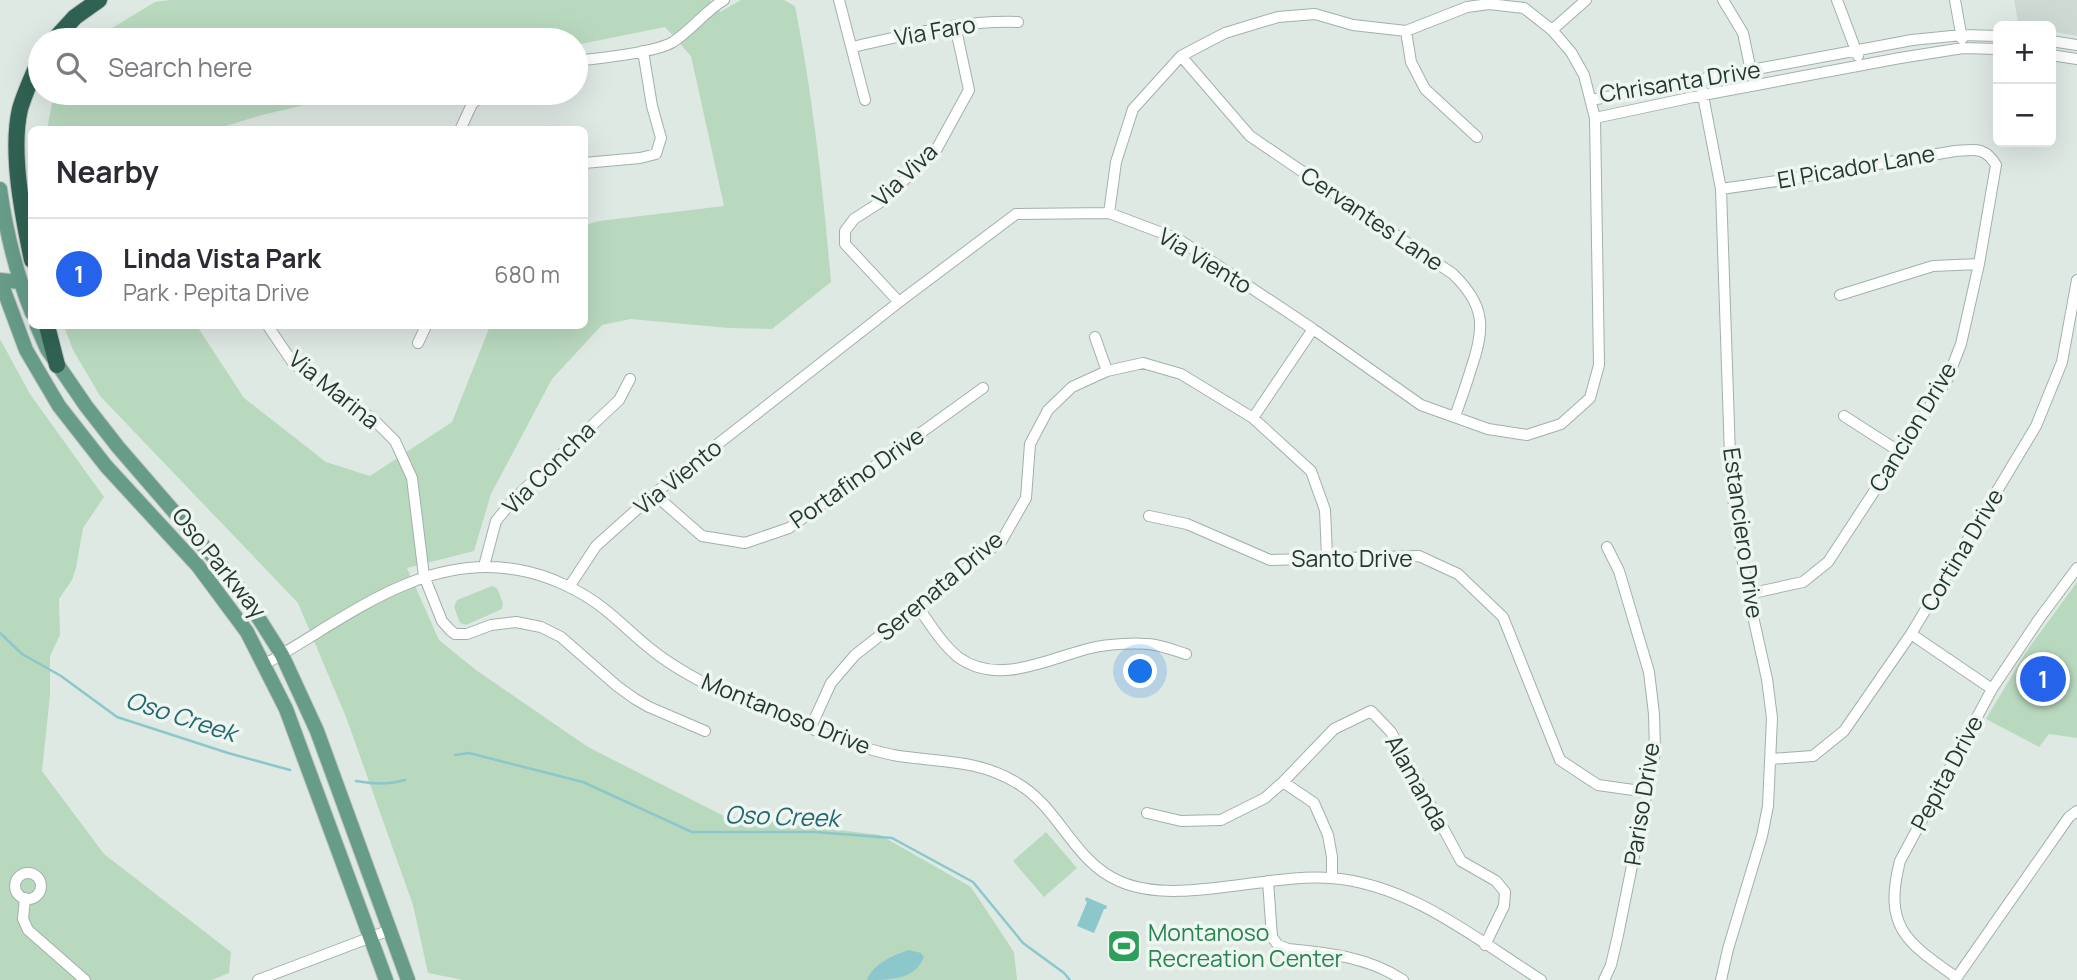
<!DOCTYPE html>
<html lang="en">
<head>
<meta charset="utf-8">
<style>
	:root { --surface:#fff; --page:#f7f7f7; --text:#2b2b33; --muted:#7c7c81; --line:#e1e1e2; --accent:#2563eb }
	body { margin:0; font-family:Manrope,sans-serif; background:var(--page); color:var(--text) }
	.controls { position:absolute; right:21px; top:21px; display:grid; overflow:hidden; border-radius:10px; box-shadow:0 7px 28px #0002 }
	.controls button { width:63px; height:63px; display:grid; place-items:center; padding:0; border:0; border-bottom:2px solid var(--line); background:var(--surface); color:var(--text); font:35px sans-serif }
	.you { position:absolute; left:1141px; top:672px; width:24px; height:24px; margin:-18px; border:5px solid #fff; border-radius:50%; background:#1a73e8; box-shadow:0 0 0 10px #1a73e833 }
	.badge { display:grid; place-items:center; width:46px; height:46px; border-radius:50%; background:var(--accent); color:#fff; font-size:23px; font-weight:700 }
	.pin { position:absolute; translate:-50% -50%; border:4px solid #fff; box-shadow:0 2px 7px #0006 }
	.list { margin:0; padding:0; list-style:none }
	h2 { display:flex; justify-content:space-between; align-items:center; height:91px; margin:0; padding:0 28px; font-size:30px }
	h2 small { font-size:23px; font-weight:400; color:var(--muted) }
	.list li { display:grid; grid-template-columns:46px 1fr auto; gap:21px; align-items:center; box-sizing:border-box; height:112px; padding:0 28px; border-top:2px solid var(--line) }
	.list b { display:block; font-size:26px; white-space:nowrap }
	.list p { margin:0; font-size:23px; white-space:nowrap; color:var(--muted) }
	.list em { font-size:23px; font-style:normal; color:var(--muted) }
	.icon { flex:none; width:38px; height:38px; fill:none; stroke:currentColor; stroke-width:2; stroke-linecap:round; stroke-linejoin:round }
	.map { position:relative; flex:none; width:2077px; height:980px; overflow:hidden }
	.search { position:absolute; background:var(--surface); box-shadow:0 7px 28px #0002; left:28px; top:28px; width:560px; height:77px; display:flex; align-items:center; gap:18px; box-sizing:border-box; padding:0 24px; border-radius:38px; color:var(--muted); font-size:26px }
	.panel { position:absolute; background:var(--surface); box-shadow:0 7px 28px #0002; left:28px; top:126px; width:560px; height:203px; border-radius:10px }
	.map>svg:first-child { display:block }
</style>
</head>
<body>
<div class="map">
<svg width="2077" height="980" viewBox="0 0 2077 980">
	<rect width="100%" height="100%" fill="#dfe9e4"/>
	<!-- built -->
	<path fill="#ced9d3" d="M2014 0H2077V36L2051 31V26H2019Z"/>
	<!-- green -->
	<path fill="#b9d9bf" d="M171 0H710L720 12 741 0H784L795 6C813 97 823 189 831 282L772 329 728 328 631 319 602 325 552 379 491 494 474 551 407 568 439 640 476 670 588 747 724 816 880 835 971 887 1014 952 1017 980H463L428 973 413 905 346 717 298 603 100 396 73 350 64 326H197L244 398 326 462 370 476 452 422 490 326H584L585 225 599 221 724 206 691 56 665 27 576 45V40H92L155 2Z
		M54 93H355L262 115 216 129H47Z
		M0 339 30 394 104 497 83 528 76 568 72 580 59 599 60 635 50 656V695L42 771 104 854 231 952 229 973 212 980H0Z
		M2077 582V738L2049 734 2039 747 1986 719 2026 652Z
		M492 586 497 588 503 603 502 609 466 625 460 623 454 607 457 600Z
		M1046 832 1077 868 1044 897 1013 861Z"/>
	<!-- water -->
	<path fill="#8bc7cb" d="M1086 897 1107 906 1106 909H1104L1094 933 1077 926 1087 902 1085 900Z
		M909 950 921 953 924 957C915 980 889 980 867 980 873 964 893 955 909 950Z"/>
	<g fill="none" stroke-linecap="round" stroke-linejoin="round">
		<!-- stream -->
		<path stroke="#8bc7cb" stroke-width="2.5" d="M0 633 22 654 61 676 117 717 228 753 290 770
			M455 755 469 753 583 782 692 832H815L892 838 973 882 1023 943 1064 973 1070 980
			M356 781C374 784 387 785 405 780"/>
		<!-- minor casing -->
		<g stroke="#a3b0aa" stroke-width="12">
			<path id="minor" d="M839 0 865 100
				M1723 0 1743 33 1751 71
				M1837 0 1858 56
				M1955 0 1962 39
				M1552 30 1586 0
				M1406 31 1411 62 1425 89 1477 137
				M2051 41 2077 45
				M852 47C907 35 961 20 1018 22
				M2051 55 2077 59
				M1181 56 1250 136 1453 274C1486 306 1485 328 1471 369 1466 385 1461 400 1455 416
				M576 61C599 58 654 53 673 42 692 30 705 11 724 0
				M1700 80 1721 189 1731 485 1748 594 1767 679 1772 718 1768 806 1762 836 1728 949 1721 980
				M1591 100 1912 40 1962 35 1998 36
				M1595 118 1703 95 1900 58 1963 48 1998 49
				M460 130 472 104 485 93
				M584 163 640 158 656 154 661 138 652 106 643 51
				M1721 189 1784 180 1955 151C1974 150 1985 146 1996 165L1979 264 1961 344 1947 380 1828 562 1803 582 1748 594
				M1840 295 1933 266 1979 264
				M899 302 845 244V231L854 219 879 203 935 152 969 90 955 25
				M268 326 293 363 319 383 373 419 395 441 412 478 424 576 442 621 450 630 455 634H467L491 625 516 622 541 627 561 637 617 686 635 699 649 707 705 731
				M1095 337 1107 371
				M418 343 426 326
				M1844 416 1900 452
				M1253 418 1313 329
				M654 494 702 536 745 543 789 528 983 388
				M1149 516 1187 524 1270 560 1419 556 1458 574 1503 617 1560 760 1598 785 1648 792
				M484 566 496 521 514 499 619 400 630 379
				M569 587 596 546 654 494 899 302 1016 214 1109 213 1178 239 1313 329 1421 405 1488 429 1527 435 1561 424 1590 398 1599 365 1595 118 1584 75 1571 52 1552 30 1524 8 1489 4 1467 7 1406 31 1353 25 1315 14 1278 17 1225 33 1181 56 1133 109 1116 162 1109 213
				M918 607C930 624 942 644 958 657 999 687 1049 658 1091 648 1108 644 1138 642 1155 645 1166 647 1176 651 1186 654
				M1911 634 1992 689
				M265 664C344 620 421 552 519 570 548 575 580 590 603 608 620 621 635 637 652 650 668 663 687 674 706 684 728 694 750 703 772 712 811 729 851 746 893 755 938 763 976 758 1017 783 1059 807 1073 861 1119 881 1176 907 1267 873 1331 878 1410 884 1476 939 1541 980
				M810 729 831 683 855 655 1002 540 1026 498 1030 444 1048 410 1072 387 1107 371 1143 363 1181 374 1253 418 1311 471 1325 510 1327 557
				M1771 759 1813 756 1844 731 1911 634 2036 426 2062 362 2077 280
				M1283 782 1314 803 1328 835 1332 857V878
				M1147 813 1181 821 1221 820 1265 798 1283 782 1334 729 1371 711 1391 732 1461 861 1496 881 1505 892 1504 906 1485 945
				M15 886a13 13 0 1 1 26 0a13 13 0 1 1-26 0Z
				M1268 881 1272 937 1278 945 1288 949C1329 953 1368 957 1403 980
				M25 898 23 919 28 930 85 980
				M1956 977C1906 942 1883 927 1900 861L1992 689 2039 619 2077 568
				M258 980 390 930
				M1604 980 1611 965 1618 935 1655 752 1654 714 1649 672 1619 571 1607 547
				M1955 980 2069 817 2077 811"/>
		</g>
		<!-- major casing -->
		<g stroke="#bdc3c1" stroke-width="16">
			<path id="major" d="M0 189C6 232 16 273 32 313
				M20 282 0 280 26 350 59 406 106 466 198 566 247 632 286 709 386 980
				M37 326 47 349 86 406 118 447 227 573 244 595 282 655 317 731 408 980"/>
		</g>
		<!-- highway casing -->
		<g stroke="#bdc3c1" stroke-width="18">
			<path id="highway" d="M54 40 75 17 99 0
				M32 260C23 217 10 152 20 109 25 92 33 75 40 59
				M47 326 57 365"/>
		</g>
		<!-- minor -->
		<use href="#minor" stroke="#fff" stroke-width="10"/>
		<!-- major -->
		<use href="#major" stroke="#679c89" stroke-width="14"/>
		<!-- highway -->
		<use href="#highway" stroke="#306253" stroke-width="16"/>
	</g>
	<!-- icons -->
	<defs>
		<g id="stadium-square" transform="scale(1.75)"><rect x="-9" y="-9" width="18" height="18" rx="4" fill="#2e9e5b" stroke="#eff6f2"/><path d="M0-5a6.5 5 0 1 0 0 10a6.5 5 0 1 0 0-10ZM-3.5-1.8h7v3.6h-7Z" fill="#fff"/></g>
	</defs>
	<g fill-rule="evenodd">
		<use href="#stadium-square" x="1124" y="946"/>
	</g>
	<g text-anchor="middle" stroke-width="7" stroke-linejoin="round" paint-order="stroke">
		<!-- street labels -->
		<g font-size="23" fill="#223830" stroke="#eff6f2">
			<text transform="translate(935 31) rotate(-10)" y="8">Via Faro</text>
			<text transform="translate(1680 82) rotate(-9)" y="8">Chrisanta Drive</text>
			<text transform="translate(1856 167) rotate(-10)" y="8">El Picador Lane</text>
			<text transform="translate(905 175) rotate(-44)" y="8">Via Viva</text>
			<text transform="translate(1372 219) rotate(34)" y="8">Cervantes Lane</text>
			<text transform="translate(1205 261) rotate(31)" y="8">Via Viento</text>
			<text transform="translate(334 390) rotate(39)" y="8">Via Marina</text>
			<text transform="translate(1913 427) rotate(-59)" y="8">Cancion Drive</text>
			<text transform="translate(549 468) rotate(-45)" y="8">Via Concha</text>
			<text transform="translate(678 477) rotate(-39)" y="8">Via Viento</text>
			<text transform="translate(857 478) rotate(-35)" y="8">Portafino Drive</text>
			<text transform="translate(1743 533) rotate(82)" y="8">Estanciero Drive</text>
			<text transform="translate(1962 550) rotate(-59)" y="8">Cortina Drive</text>
			<text x="1352" y="567">Santo Drive</text>
			<text transform="translate(219 563) rotate(51)" y="8">Oso Parkway</text>
			<text transform="translate(940 586) rotate(-40)" y="8">Serenata Drive</text>
			<text transform="translate(786 714) rotate(22)" y="8">Montanoso Drive</text>
			<text transform="translate(1947 773) rotate(-62)" y="8">Pepita Drive</text>
			<text transform="translate(1417 783) rotate(61)" y="8">Alamanda</text>
			<text transform="translate(1642 804) rotate(-81)" y="8">Pariso Drive</text>
		</g>
		<!-- leisure labels -->
		<g font-size="23" fill="#27864d" stroke="#eff6f2" text-anchor="start">
			<text x="1148" y="941">Montanoso<tspan x="1148" dy="26">Recreation Center</tspan></text>
		</g>
		<!-- water labels -->
		<g font-size="24" font-style="italic" fill="#21696f" stroke="#eff6f2">
			<text transform="translate(181 717) rotate(18)" y="8">Oso Creek</text>
			<text transform="translate(782 817) rotate(2)" y="8">Oso Creek</text>
		</g>
	</g>
</svg>
<div class="controls">
<button>+</button>
<button>−</button>
</div>
<div class="you"></div>
<div class="pin badge" style="left:2043px;top:679px">1</div>
<div class="search"><svg class="icon" aria-label="search" viewBox="0 0 24 24"><circle cx="10" cy="10" r="6"/><path d="M15 15l6 6"/></svg>Search here</div>
<section class="panel">
<h2>Nearby<small></small></h2>
<ul class="list">
<li><span class="badge">1</span><div><b>Linda Vista Park</b><p>Park · Pepita Drive</p></div><em>680 m</em></li>
</ul>
</section>
</div>
</body>
</html>
